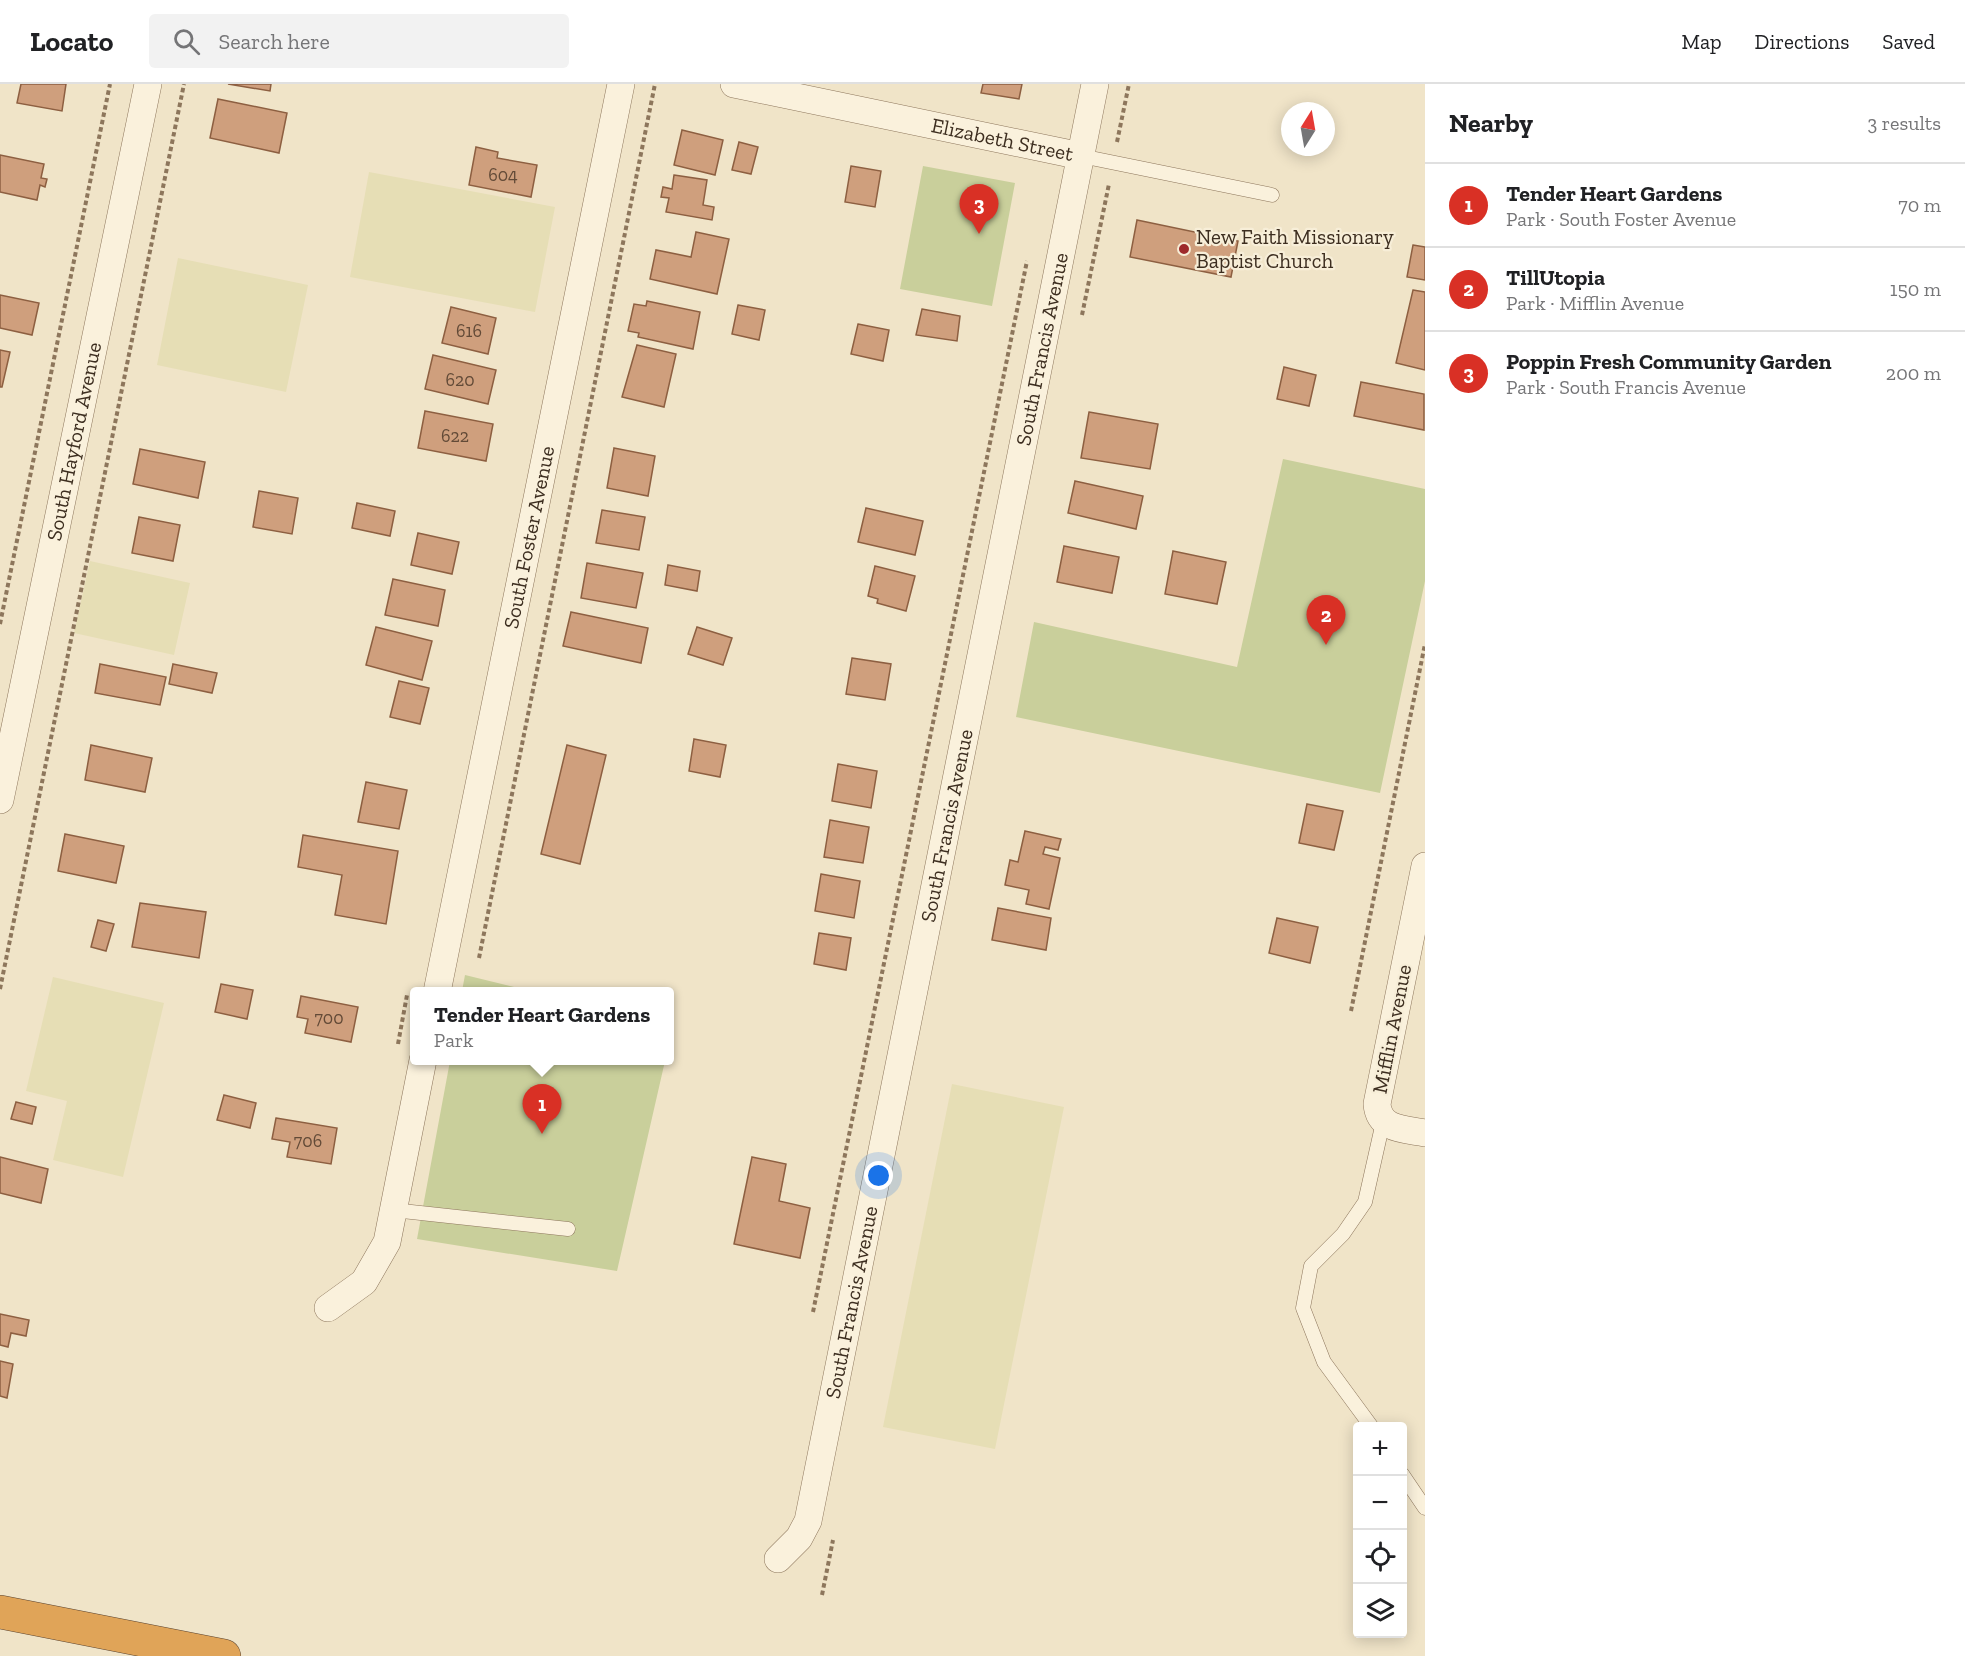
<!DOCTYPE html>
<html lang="en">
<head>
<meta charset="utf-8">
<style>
	:root { --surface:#fff; --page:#f2f2f2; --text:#202124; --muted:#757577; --line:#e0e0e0; --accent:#d93025 }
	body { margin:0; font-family:"Zilla Slab",serif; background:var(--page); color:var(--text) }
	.controls { position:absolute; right:18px; bottom:18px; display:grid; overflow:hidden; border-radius:6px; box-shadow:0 3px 15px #0003 }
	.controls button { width:54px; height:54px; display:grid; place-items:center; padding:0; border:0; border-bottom:2px solid var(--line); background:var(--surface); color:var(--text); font:30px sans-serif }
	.compass { position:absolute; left:1281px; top:18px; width:54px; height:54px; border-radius:50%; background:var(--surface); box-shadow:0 3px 15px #0003; rotate:11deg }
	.you { position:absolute; left:879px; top:1092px; width:21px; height:21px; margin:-15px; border:4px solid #fff; border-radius:50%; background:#1a73e8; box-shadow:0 0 0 9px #1a73e833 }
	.badge { display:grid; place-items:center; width:39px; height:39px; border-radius:50%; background:var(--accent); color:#fff; font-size:20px; font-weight:700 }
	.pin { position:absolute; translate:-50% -50px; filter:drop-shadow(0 2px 3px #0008) }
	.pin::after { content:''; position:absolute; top:32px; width:21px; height:18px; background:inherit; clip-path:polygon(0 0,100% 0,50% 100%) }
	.popup { position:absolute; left:410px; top:903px; width:264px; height:78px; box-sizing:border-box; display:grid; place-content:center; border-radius:6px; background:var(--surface); filter:drop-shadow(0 2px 4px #0005); font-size:20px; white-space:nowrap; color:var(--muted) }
	.popup b { font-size:22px; color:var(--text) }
	.popup::after { content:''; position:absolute; left:50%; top:100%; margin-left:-12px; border:12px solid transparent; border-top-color:var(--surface) }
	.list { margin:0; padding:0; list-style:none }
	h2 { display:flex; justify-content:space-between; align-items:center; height:78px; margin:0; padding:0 24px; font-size:26px }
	h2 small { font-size:20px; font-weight:400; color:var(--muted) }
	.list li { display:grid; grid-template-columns:39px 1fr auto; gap:18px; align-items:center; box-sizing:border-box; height:84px; padding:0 24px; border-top:2px solid var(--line) }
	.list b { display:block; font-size:22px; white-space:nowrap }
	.list p { margin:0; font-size:20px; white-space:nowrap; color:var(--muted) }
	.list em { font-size:20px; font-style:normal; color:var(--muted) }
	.icon { flex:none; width:33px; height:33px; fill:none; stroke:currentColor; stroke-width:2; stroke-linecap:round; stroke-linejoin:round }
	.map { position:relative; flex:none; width:1425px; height:1572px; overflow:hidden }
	header { display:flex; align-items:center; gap:36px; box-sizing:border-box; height:84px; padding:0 30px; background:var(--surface); border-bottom:2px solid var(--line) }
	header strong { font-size:28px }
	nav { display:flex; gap:33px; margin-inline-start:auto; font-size:21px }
	.search { width:420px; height:54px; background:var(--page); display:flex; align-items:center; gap:15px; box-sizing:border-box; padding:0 21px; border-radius:6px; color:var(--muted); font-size:22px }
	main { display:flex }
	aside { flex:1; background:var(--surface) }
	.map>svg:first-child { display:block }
</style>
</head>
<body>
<header>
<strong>Locato</strong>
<div class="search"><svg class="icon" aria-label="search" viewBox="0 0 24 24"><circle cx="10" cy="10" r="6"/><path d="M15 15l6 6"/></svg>Search here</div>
<nav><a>Map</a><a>Directions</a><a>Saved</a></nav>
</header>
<main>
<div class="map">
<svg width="1425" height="1572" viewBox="0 0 1425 1572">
	<rect width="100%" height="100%" fill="#f0e4c8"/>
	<!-- farmland -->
	<path fill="#e6deb5" d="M369 88 555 123 535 228 350 193Z
		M178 174 308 201 286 308 157 281Z
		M90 477 190 499 174 571 74 549Z
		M53 893 164 919 123 1093 53 1076 67 1017 26 1007Z
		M952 1000 1064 1023 995 1365 883 1343Z"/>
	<!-- green -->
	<path fill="#c9cf9b" d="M923 82 1015 99 992 222 900 205Z
		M1283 375 1425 405V497L1380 709 1016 633 1034 538 1237 583Z
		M465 891 530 907H462Z
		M450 977H665L617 1187 417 1155Z"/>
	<!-- building -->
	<path fill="#cf9f7d" stroke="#8d5f41" stroke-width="1.5" d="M21 0H66L62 27 17 19Z
		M228 0H271L270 7Z
		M983 0H1022L1019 15 981 9Z
		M218 15 287 29 279 69 210 54Z
		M682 46 723 56 715 91 674 81Z
		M739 58 758 63 751 90 732 86Z
		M476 63 498 68 497 74 537 81 531 113 469 101Z
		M0 71 44 80 41 94 47 95 45 103 40 101 37 116 0 108Z
		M851 82 881 87 875 123 845 118Z
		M674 91 707 96 703 121 714 123 712 136 666 128 669 114 661 113 663 103 672 105Z
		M1137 136 1238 157 1231 193 1130 173Z
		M696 148 729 155 717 210 650 195 656 166 691 173Z
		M1413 161 1425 163V196L1407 193Z
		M1413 206 1425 208V286L1396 279Z
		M0 211 39 219 32 251 0 244Z
		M647 217 700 228 693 265 638 253 639 249 628 247 634 220 646 222Z
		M738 221 765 226 759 256 732 250Z
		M451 223 496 234 488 270 442 259Z
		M922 225 960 232 957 257 916 251Z
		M858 240 889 246 883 277 851 270Z
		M637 261 676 270 664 323 622 313Z
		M0 266 10 268 2 303H0Z
		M433 271 496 286 488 320 425 305Z
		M1284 283 1316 291 1309 322 1277 315Z
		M1361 298 1424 310V346L1354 332Z
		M425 327 493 340 486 377 418 364Z
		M1089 328 1158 340 1150 385 1081 374Z
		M614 364 655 372 648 412 607 404Z
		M140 365 205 378 198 414 133 400Z
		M1075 397 1143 412 1136 445 1068 429Z
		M259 407 298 414 292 450 253 443Z
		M357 419 395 427 390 452 352 444Z
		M866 424 923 437 915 471 858 458Z
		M602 426 645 433 639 466 596 459Z
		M139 433 180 441 173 477 132 469Z
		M418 449 459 458 452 490 411 481Z
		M1064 462 1119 473 1112 509 1057 498Z
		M1173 467 1226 478 1217 520 1165 510Z
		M587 479 643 489 636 524 581 514Z
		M668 481 700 487 697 507 665 501Z
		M875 482 915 492 906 527 877 519 878 515 868 512Z
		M393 495 445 506 438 542 385 531Z
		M571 528 648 544 641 579 563 562Z
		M376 543 432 557 422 596 366 581Z
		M697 543 732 554 723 581 688 570Z
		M852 574 891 580 885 616 846 610Z
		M100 580 166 593 160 621 95 609Z
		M173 580 217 589 212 609 169 600Z
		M399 597 429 604 420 640 390 633Z
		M694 655 726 661 720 693 689 687Z
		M91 661 152 674 145 708 85 696Z
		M567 661 606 671 580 780 541 770Z
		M838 680 877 687 871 724 832 717Z
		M366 698 407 706 399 745 358 738Z
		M1307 720 1343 727 1334 766 1299 759Z
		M830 736 869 743 863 779 824 773Z
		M1025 747 1061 755 1058 766 1045 763 1043 770 1060 774 1049 825 1026 820 1029 806 1005 801 1010 776 1018 778Z
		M65 750 124 762 116 799 58 787Z
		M303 751 398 767 386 840 335 831 342 791 298 783Z
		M821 790 860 797 854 834 815 827Z
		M140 819 206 828 199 874 132 863Z
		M998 824 1051 834 1046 866 992 856Z
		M1277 834 1318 843 1310 879 1269 869Z
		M98 836 114 840 106 867 91 863Z
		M819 849 851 854 846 886 814 880Z
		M221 900 253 906 247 935 215 928Z
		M301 912 358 923 351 958 305 949 308 935 297 933Z
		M224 1011 256 1019 250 1044 217 1036Z
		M16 1018 36 1023 32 1040 11 1035Z
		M276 1034 337 1044 331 1080 287 1073 290 1058 272 1055Z
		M0 1073 48 1085 41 1119 0 1109Z
		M752 1073 786 1080 779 1117 810 1124 800 1174 734 1160Z
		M0 1230 29 1236 26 1252 11 1249 8 1263 0 1261Z
		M0 1277 13 1280 7 1314 0 1312Z"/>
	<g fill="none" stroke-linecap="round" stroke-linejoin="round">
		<!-- lane casing -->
		<g stroke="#8d765c" stroke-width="15">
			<path id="lane" d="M1081 72 1272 111
				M393 1126 568 1145
				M1371 1342 1324 1278 1303 1224 1311 1182 1343 1150 1365 1118 1383 1038
				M1402 1390 1425 1424"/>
		</g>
		<!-- street casing -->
		<g stroke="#8d765c" stroke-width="28">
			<g id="street">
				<path id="s1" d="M734 0 1081 72"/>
				<path id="s2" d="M0 716 148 0"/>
				<path d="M1425 782 1377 1020C1379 1046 1404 1045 1425 1049"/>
				<path id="s3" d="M437 908 621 0"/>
				<path d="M328 1224 364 1198 387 1158 423 976"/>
				<path id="s4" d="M778 1475 799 1454 808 1437 1095 0"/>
			</g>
		</g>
		<!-- highway casing -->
		<g stroke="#5b4430" stroke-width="34">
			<path id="highway" d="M0 1528 224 1572"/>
		</g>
		<!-- path -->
		<path stroke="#8d765c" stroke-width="4" stroke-dasharray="4.5 3" stroke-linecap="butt" d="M1117 58 1129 0
			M1082 231 1109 100
			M0 540 110 0
			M479 874 655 0
			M0 905 184 0
			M1351 927 1425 560
			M398 960 407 911
			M813 1228 1027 177
			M822 1511 833 1456"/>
		<!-- lane -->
		<use href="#lane" stroke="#faf1dc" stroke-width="14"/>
		<!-- street -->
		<use href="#street" stroke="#faf1dc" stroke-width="27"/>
		<!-- highway -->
		<use href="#highway" stroke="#e0a458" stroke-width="33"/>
	</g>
	<!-- markers -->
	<circle fill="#9e2a2b" stroke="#f7eed8" stroke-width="2" cx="1184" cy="165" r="6"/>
	<g text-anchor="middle" stroke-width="4.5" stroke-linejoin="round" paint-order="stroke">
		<!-- number labels -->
		<g font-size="18" fill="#624a37">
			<text x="503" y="97">604</text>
			<text x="469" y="253">616</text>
			<text x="460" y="302">620</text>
			<text x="455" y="358">622</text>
			<text x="329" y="940">700</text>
			<text x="308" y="1063">706</text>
		</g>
		<!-- street labels -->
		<g font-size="21" fill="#3d2e20" stroke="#f7eed8">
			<text dy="7" stroke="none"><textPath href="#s1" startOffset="274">Elizabeth Street</textPath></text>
			<text dy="7" stroke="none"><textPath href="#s4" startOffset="1244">South Francis Avenue</textPath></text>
			<text dy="7" stroke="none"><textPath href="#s2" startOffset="366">South Hayford Avenue</textPath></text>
			<text dy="7" stroke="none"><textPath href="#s3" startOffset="464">South Foster Avenue</textPath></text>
			<text dy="7" stroke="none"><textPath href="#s4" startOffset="758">South Francis Avenue</textPath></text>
			<text transform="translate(1392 945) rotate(-79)" y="7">Mifflin Avenue</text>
			<text dy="7" stroke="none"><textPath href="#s4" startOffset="272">South Francis Avenue</textPath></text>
		</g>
		<!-- poi labels -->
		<g font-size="21" fill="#3d2e20" stroke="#f7eed8" text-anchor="start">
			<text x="1196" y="160">New Faith Missionary<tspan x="1196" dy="24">Baptist Church</tspan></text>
		</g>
	</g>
</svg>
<div class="controls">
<button>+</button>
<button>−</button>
<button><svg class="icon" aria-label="locate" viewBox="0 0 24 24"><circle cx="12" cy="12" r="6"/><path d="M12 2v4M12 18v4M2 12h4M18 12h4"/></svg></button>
<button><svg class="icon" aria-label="layers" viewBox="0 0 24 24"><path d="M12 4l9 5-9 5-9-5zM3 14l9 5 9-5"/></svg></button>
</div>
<svg class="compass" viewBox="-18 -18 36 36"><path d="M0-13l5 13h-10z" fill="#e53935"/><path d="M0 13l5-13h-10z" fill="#757577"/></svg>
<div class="you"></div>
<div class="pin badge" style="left:542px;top:1050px">1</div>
<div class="popup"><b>Tender Heart Gardens</b>Park</div>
<div class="pin badge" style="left:1326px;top:561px">2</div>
<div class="pin badge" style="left:979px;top:150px">3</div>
</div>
<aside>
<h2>Nearby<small>3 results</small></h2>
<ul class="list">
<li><span class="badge">1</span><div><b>Tender Heart Gardens</b><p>Park · South Foster Avenue</p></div><em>70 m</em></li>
<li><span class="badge">2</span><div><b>TillUtopia</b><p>Park · Mifflin Avenue</p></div><em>150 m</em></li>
<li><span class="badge">3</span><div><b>Poppin Fresh Community Garden</b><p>Park · South Francis Avenue</p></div><em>200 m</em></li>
</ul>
</aside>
</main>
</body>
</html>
